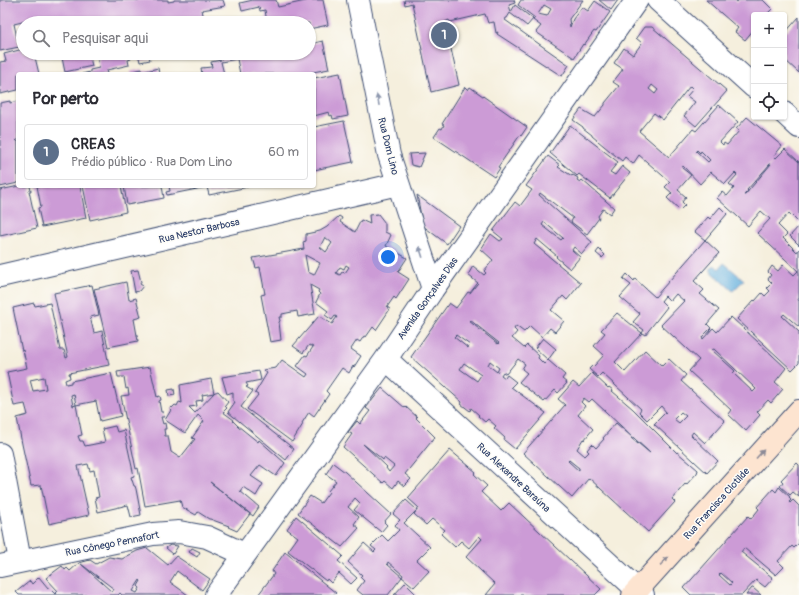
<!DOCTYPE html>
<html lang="pt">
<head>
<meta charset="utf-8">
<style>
	:root { --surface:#fff; --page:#f2f2f3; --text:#2b2b33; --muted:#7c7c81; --line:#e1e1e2; --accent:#d93025 }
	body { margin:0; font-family:Pangolin,sans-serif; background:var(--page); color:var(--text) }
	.controls { position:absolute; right:12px; top:12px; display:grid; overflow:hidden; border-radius:4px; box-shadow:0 1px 3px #0004 }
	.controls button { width:36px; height:36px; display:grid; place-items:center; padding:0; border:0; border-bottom:1px solid var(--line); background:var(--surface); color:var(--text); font:20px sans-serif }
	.you { position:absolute; left:388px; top:257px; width:14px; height:14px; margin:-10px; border:3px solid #fff; border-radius:50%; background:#1a73e8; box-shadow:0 0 0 6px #1a73e833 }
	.badge { display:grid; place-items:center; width:26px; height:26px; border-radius:50%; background:var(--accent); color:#fff; font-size:13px; font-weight:700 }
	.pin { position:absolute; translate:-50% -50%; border:2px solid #fff; box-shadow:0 1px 4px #0006 }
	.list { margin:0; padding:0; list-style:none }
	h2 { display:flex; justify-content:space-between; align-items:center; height:52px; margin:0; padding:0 16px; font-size:17px }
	h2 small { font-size:13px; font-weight:400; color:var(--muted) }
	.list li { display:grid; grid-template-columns:26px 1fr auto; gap:12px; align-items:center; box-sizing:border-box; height:56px; margin:0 8px 8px; padding:0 8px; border:1px solid var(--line); border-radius:4px }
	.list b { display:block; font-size:15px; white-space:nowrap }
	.list p { margin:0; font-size:13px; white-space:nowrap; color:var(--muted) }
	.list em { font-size:13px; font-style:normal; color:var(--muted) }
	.icon { flex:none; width:22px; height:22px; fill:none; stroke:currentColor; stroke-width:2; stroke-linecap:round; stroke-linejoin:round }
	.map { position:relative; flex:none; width:799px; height:595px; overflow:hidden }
	.search { position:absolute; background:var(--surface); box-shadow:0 1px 3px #0004; left:16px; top:16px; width:300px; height:44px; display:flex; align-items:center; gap:10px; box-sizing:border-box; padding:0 14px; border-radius:22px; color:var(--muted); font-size:15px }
	.panel { position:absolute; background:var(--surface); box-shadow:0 1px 3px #0004; left:16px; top:72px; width:300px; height:116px; border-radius:4px }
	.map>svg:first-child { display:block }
</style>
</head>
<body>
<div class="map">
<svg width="799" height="595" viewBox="0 0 799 595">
	<rect width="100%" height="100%" fill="#fdfcf7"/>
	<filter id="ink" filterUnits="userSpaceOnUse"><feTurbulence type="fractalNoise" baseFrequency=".025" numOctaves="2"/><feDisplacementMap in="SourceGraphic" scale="8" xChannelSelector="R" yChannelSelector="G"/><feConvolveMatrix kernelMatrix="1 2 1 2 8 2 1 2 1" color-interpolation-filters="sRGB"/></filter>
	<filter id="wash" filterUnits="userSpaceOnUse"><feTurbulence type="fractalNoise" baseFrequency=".012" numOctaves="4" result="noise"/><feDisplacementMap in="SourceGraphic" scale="16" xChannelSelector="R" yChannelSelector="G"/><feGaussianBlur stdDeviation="0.9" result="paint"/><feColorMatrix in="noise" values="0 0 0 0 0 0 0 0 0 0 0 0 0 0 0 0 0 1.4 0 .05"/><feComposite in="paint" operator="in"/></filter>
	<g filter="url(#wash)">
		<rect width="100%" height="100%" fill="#f5efdd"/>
		<!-- water -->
		<path fill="#64afdd" stroke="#406f9e" d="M724 263 744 280 733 291 710 270 714 265 719 269Z"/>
		<g id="blocks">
			<!-- building -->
			<path fill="#cc9bd6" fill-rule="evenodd" d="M0 0H168V2L174 1V0H223L225 6 202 10 205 23H27L26 21 14 24 19 47 0 51Z
				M253 0H276L278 7 310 0H323L328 25 309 29V23H267L265 10 260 11 259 7 242 11 240 3Z
				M404 0H514L515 3 509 5 511 12 515 5 533 19 527 26 510 13 507 18H506L505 20 569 65 562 76 560 75 497 34 498 32 496 33 494 22 488 23 485 14 450 22 449 20 445 22 459 85 431 92 412 3 405 5Z
				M521 0H583L569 19 570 27 573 19 582 7 588 11 595 1 610 12 596 32 594 31 584 45 583 44 574 58 536 32 541 26 533 20 535 18 518 5ZM544 5 551 9 547 16 538 14Z
				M599 0H618L611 10Z
				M706 0H735L737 2 739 0H763L772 9 766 15H754V29L745 40 735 32 738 28Z
				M799 17V73L784 59V34Z
				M644 27H652L727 91 696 126 684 116 695 102 687 96 693 89 690 86 663 120 654 113 639 131 669 157 693 129 696 131 719 105 738 122 720 142 723 145 724 143 727 145 739 131 736 129 747 117 782 146 774 156 776 158 785 149 799 162V223L789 213 778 225 787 234 783 238 797 252 799 249V298L798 300 799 301V327L784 314 782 316 799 332V363L792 370 737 319 754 300 755 301 762 293 765 296 770 291 767 288 772 283 768 279 771 275 768 272 772 266 778 271 783 265 794 275 798 271 757 233 770 219 761 211 748 226 717 198 722 192 727 196 734 188 729 184 737 175 735 173 725 184 711 172 700 184 683 166 682 168 691 175 678 190 686 197 682 202 685 205 680 210 667 198 672 193 665 187 670 182 639 155 633 164 625 157 622 161 592 136V135L583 128V127L573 120 581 109 595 117 605 105V103L619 86 613 82 623 69 614 63 624 48 633 55 642 43 636 38ZM652 85 658 90 655 94 649 89ZM697 150 700 153 701 151 710 160 708 162 696 151ZM770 164H771L745 195H744L748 191 747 190Z
				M323 41 329 69 302 74H240L237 59 221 62 224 74H202L201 68 212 67 211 62 221 60 220 53H255L256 54 263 53H309L310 44Z
				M23 49V53H34L39 74H18V90L0 94V62L6 61 4 54Z
				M61 53H89L92 66 65 72Z
				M97 53H130L131 59 128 60 129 65 107 70 108 74H82L90 72V70L99 68Z
				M138 53H153V55L149 56 150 60 140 62Z
				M158 68 159 74H131L130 72 142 69V72Z
				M340 73 348 116 333 119 332 115 330 116 329 112 314 116V78Z
				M465 87 468 90 470 87 527 127 521 136 520 135 498 167 500 168 494 177 434 137 440 128 442 129 444 125 442 124Z
				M10 101V103L18 101V140H16L18 142V183L0 187V103Z
				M344 121 353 162 314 170V127Z
				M570 125 618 162 610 172 615 175 622 166 630 173 610 198 579 174 577 176 550 153Z
				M425 153 419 167 411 165 409 154Z
				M548 156 560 165 558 167 572 176 573 175 578 178 577 180 580 182 582 180 614 208 610 214 603 209 598 216 599 218 587 234 571 222 573 218 540 193 539 195 592 242 582 254 574 247 572 250 580 257 570 269 556 257 557 256 537 239 534 244 581 283 567 300 563 296 551 310 564 321 555 332 550 328 542 337 530 326 524 332 516 326 514 329 517 332 512 338 524 348 527 345 539 356 538 358 544 364 548 360 565 375 562 379 567 383 558 393 555 390 544 402 519 382 527 373 522 369 525 364 518 359 506 374 503 372 501 375 505 378 507 375 516 382 511 387 546 413 515 449 504 440 505 438 494 428 496 426 488 419 485 422 478 416 479 415 471 408 470 411 461 404 462 402 411 357 449 303 456 308 468 292 470 293 477 284 478 283 468 275 473 266 484 275 486 273 484 271 493 260 481 249 491 234 500 241 503 239 493 231 515 202 520 206 532 190 526 186ZM544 222 563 238 561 240 542 225ZM470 320 499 343 498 344 469 321ZM456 335 470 345 469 346 468 348 454 337ZM490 361 499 368 497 372 488 365ZM464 363 481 375 477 381 460 369Z
				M19 186H30L31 191H29L37 228 0 236V190Z
				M37 186H80L86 218 42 227 38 208 41 207Z
				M83 186H121L126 212 90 220Z
				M124 186H162L164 198 127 205Z
				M169 186H248V187L209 195 207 187 167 195 166 192 170 191Z
				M417 195 459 226 447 244 423 226Z
				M720 207 727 214 705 240 695 232 708 217 710 219Z
				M378 214 385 223V232L391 235 386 246 407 258 398 272 409 279 396 299 394 297 387 307 390 309 376 330 373 327 366 337 364 336 360 342 357 340 351 349 361 356 354 367 353 366 349 373 342 368 326 391 329 394 314 416 309 412 302 423 303 424 292 442 247 409 258 395 255 393 267 373 263 370 276 368 282 360 306 377 308 374 297 366 305 355 307 356 313 347 309 345 303 353 293 346 319 316 332 324 337 317 335 316 332 320 325 315 328 311 316 302 320 294 318 292 319 290 310 285 315 314 298 317 297 311 282 314V317H279L280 321 279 322 281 340 270 342 261 295 265 294 260 267 256 268 253 258 304 249 303 242 306 241V234L320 231 327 227 339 216 342 218 340 222 355 232 361 220 370 224 369 215ZM325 237 332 243 326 252 320 247ZM305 255 320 263 314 275 308 272ZM346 265 349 267 345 273 342 272 340 275 336 273 340 267 344 269Z
				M799 226V245L790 236Z
				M705 240 719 253 694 281 704 290 700 294 719 310 707 324 711 328 702 337 703 339 713 328 717 332 731 317 786 368 775 382 783 389 771 403 768 400 757 412 760 415 746 431 728 414 731 410 689 371 699 360 661 325 684 301 676 294 670 301 665 296 661 301 667 307 645 335 642 333 644 330 633 322 640 314 620 297 631 285 623 279 627 274 634 281 635 279 655 297ZM714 349 756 389 753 392 733 373 735 371 712 350Z
				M599 249 605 255 602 258 596 253Z
				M138 270 141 282 140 284 143 286 139 291 135 292 131 271Z
				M126 282 129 300 136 298 141 317 134 319 138 341 108 347 94 289Z
				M92 285 99 315 90 317 94 333 102 331 109 365 69 373 70 378 65 380 66 384 71 383V381L111 373 121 416 100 421 96 401 76 405 74 394 71 395 73 406 76 405 82 435 78 436 80 441H83L85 446 105 442 102 429 115 426 117 432 124 430 134 476 131 477 134 486H135L136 489 141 515 131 517 128 505 98 512 95 498 99 497 94 470 90 471 88 464 78 466 89 515 49 524 41 485 31 486 22 444 17 418 28 415 25 404 14 406 7 372 27 368 23 350 22 351 13 308 34 303 35 306 50 303 60 350H64L66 358 68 357 54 293ZM44 377 46 389 33 391 30 380Z
				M617 313 642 333 615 362 625 372 645 350 662 366 669 359 686 375 681 381 725 421 705 443 693 432 691 435 718 461 707 473 654 424 666 412 661 406 647 420 639 412 641 409 602 373 598 377 589 369 593 365 594 366 604 355 594 346 605 333 601 330ZM681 412 686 416 679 423 674 419Z
				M543 338 556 349 548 360 535 348Z
				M150 367 157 397 160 396 161 400 159 401 161 412H163L164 417H161L163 424 165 423 166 429H164L165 436H168L171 452 180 458 195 439 192 438 204 421 198 415 185 433 165 420 171 410 170 409 171 407 172 408 175 405 177 406 179 402 182 403 180 385 211 379 214 393 202 395 203 400 196 401 197 406 189 407 195 413 215 392H216L218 391 228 402 225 406 227 408 223 412 234 420 233 421 238 426 258 442 259 440 285 463 276 476 260 465 251 476 263 484 256 496 243 487 240 491 259 507 253 516 210 482 250 514 237 531 228 527 229 526 210 519H209L198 512 196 515 182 507 180 500 145 506 138 468 136 469 121 396 129 395 128 388 126 389 124 377H118L117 372Z
				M259 371 261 380 246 383 248 386 246 387 253 391 241 407 294 449 286 460 228 412 235 402 233 401V392L227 394 222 377Z
				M592 373 608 388 609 387 613 390 612 391 633 409 677 453V452L698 470 697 473 686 485 685 484 672 499 675 502 648 532 589 478 572 498 523 453 565 405 558 399 573 382 579 387ZM584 398 589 402 592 399 650 453 638 443V444L631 438H633L616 423 603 438 604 439 596 448 592 444 587 450 589 452 585 456 577 449 583 439 584 440 593 429 578 415 585 406 581 402ZM569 460 579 468V471L568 461Z
				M382 388 405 408 406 407 417 417 416 418 435 437 405 474 411 479 404 486 398 481 393 488 385 481 383 483 343 447 352 434 348 432 357 421 360 424 370 411 366 408ZM363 444 382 459 383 460 384 458 394 466 389 472 386 468 387 467Z
				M174 389 175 395 169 396 168 390Z
				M450 450 476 472 474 474 487 486 481 492 501 511 509 503 601 589 595 595H486L495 584 466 557 482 539 479 536 469 548 461 541 455 547 441 534 445 530 432 519 426 525 414 514 419 508 408 498Z
				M333 463 345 472 391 514 384 522 387 525 381 532 354 510 360 503 355 498 348 507 359 517 354 524 359 528 342 547 298 513 310 496 321 503 329 492 328 491 336 481 326 474Z
				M797 463 799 465V497L793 492 790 495 780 486 783 482 781 480Z
				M779 487 790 497 789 498 791 500 789 502 790 503 793 500 799 506V543L794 548 792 546 778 561 784 567 776 575 744 548 741 552 773 578 765 587 756 580 742 595H691L684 588 748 516 751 519 759 509 757 507 773 489 776 492ZM721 573 732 583 730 585 719 575Z
				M406 500 417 510 404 523 430 547 417 560 429 571 414 587 402 577 388 595H363L357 590 364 581 360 577 362 575 348 562 364 543 374 552 376 550 371 546 382 535 388 541 399 530 395 525 400 520 393 514ZM388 562 403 575 402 577 387 564Z
				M296 516 343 556 338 561 357 578 351 584 339 573 331 583 327 579 326 581 288 551 298 537 287 529Z
				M170 545 178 546 173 554 166 548Z
				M147 548 168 565 176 556 210 579 202 590 177 571 170 582 188 595H122L120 593 118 595H19L16 592 30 581 32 584 39 577 48 588H49L55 594 58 591 46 578 62 566 65 570 67 568 70 571 79 563 90 560 96 564 109 557 122 559 137 551ZM81 564 114 589 112 592ZM140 580 141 581 138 586 140 588 137 593 133 591Z
				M192 548 200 552 197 557 189 552Z
				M285 552 336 593 334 595H258L274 574 272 571Z
				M405 583 417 595H394Z
				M752 588H753L761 595H746Z"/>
		</g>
	</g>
	<g filter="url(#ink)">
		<use href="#blocks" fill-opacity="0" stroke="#3c4c71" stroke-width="1"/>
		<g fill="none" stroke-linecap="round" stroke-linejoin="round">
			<!-- street casing -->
			<g stroke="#3c4c71" stroke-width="24">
				<path id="street" d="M358 0 389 155 433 289
					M658 0 754 87
					M784 113 799 127
					M0 276 398 184
					M386 359 643 595
					M0 454 20 561
					M0 566 153 534 179 532 207 537 244 554
					M216 595 386 359 433 289 637 0"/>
			</g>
			<!-- secondary casing -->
			<g stroke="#3c4c71" stroke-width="24">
				<path id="secondary" d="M633 595 799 411"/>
			</g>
			<!-- street -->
			<use href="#street" stroke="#fff" stroke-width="22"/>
			<!-- secondary -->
			<use href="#secondary" stroke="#fde4d0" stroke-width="22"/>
		</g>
		<!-- one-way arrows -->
		<defs><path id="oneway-solid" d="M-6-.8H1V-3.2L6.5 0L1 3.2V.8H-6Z"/></defs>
		<g fill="#8d97ae">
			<use href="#oneway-solid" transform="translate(378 100) rotate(-101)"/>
			<use href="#oneway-solid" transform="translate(421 252) rotate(-108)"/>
		</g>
		<g fill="#8c8a97">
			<use href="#oneway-solid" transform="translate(760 454) rotate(-48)"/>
			<use href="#oneway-solid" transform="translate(664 561) rotate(-48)"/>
		</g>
	</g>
	<g text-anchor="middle" stroke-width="3" stroke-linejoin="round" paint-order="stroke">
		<!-- street labels -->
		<g font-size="10" fill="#1b2f5e" stroke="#fdfcf7">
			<text transform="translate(389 146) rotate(76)" y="4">Rua Dom Lino</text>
			<text transform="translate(199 230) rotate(-13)" y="4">Rua Nestor Barbosa</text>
			<text transform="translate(427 298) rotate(-55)" y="4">Avenida Gonçalves Dias</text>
			<text transform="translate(514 477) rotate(43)" y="4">Rua Alexandre Baraúna</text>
			<text transform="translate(716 503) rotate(-48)" y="4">Rua Francisca Clotilde</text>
			<text transform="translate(112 543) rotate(-11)" y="4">Rua Cônego Pennafort</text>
		</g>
	</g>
</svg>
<div class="controls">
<button>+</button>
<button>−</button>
<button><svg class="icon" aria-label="locate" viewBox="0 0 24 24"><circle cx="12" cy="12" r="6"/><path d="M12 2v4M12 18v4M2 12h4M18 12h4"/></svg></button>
</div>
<div class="you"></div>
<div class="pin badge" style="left:444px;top:35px;background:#5c6f8a">1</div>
<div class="search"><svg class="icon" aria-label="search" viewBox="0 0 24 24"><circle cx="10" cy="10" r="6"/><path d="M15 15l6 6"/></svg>Pesquisar aqui</div>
<section class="panel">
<h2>Por perto<small></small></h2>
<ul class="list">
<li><span class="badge" style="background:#5c6f8a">1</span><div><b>CREAS</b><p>Prédio público · Rua Dom Lino</p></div><em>60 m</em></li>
</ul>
</section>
</div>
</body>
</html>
